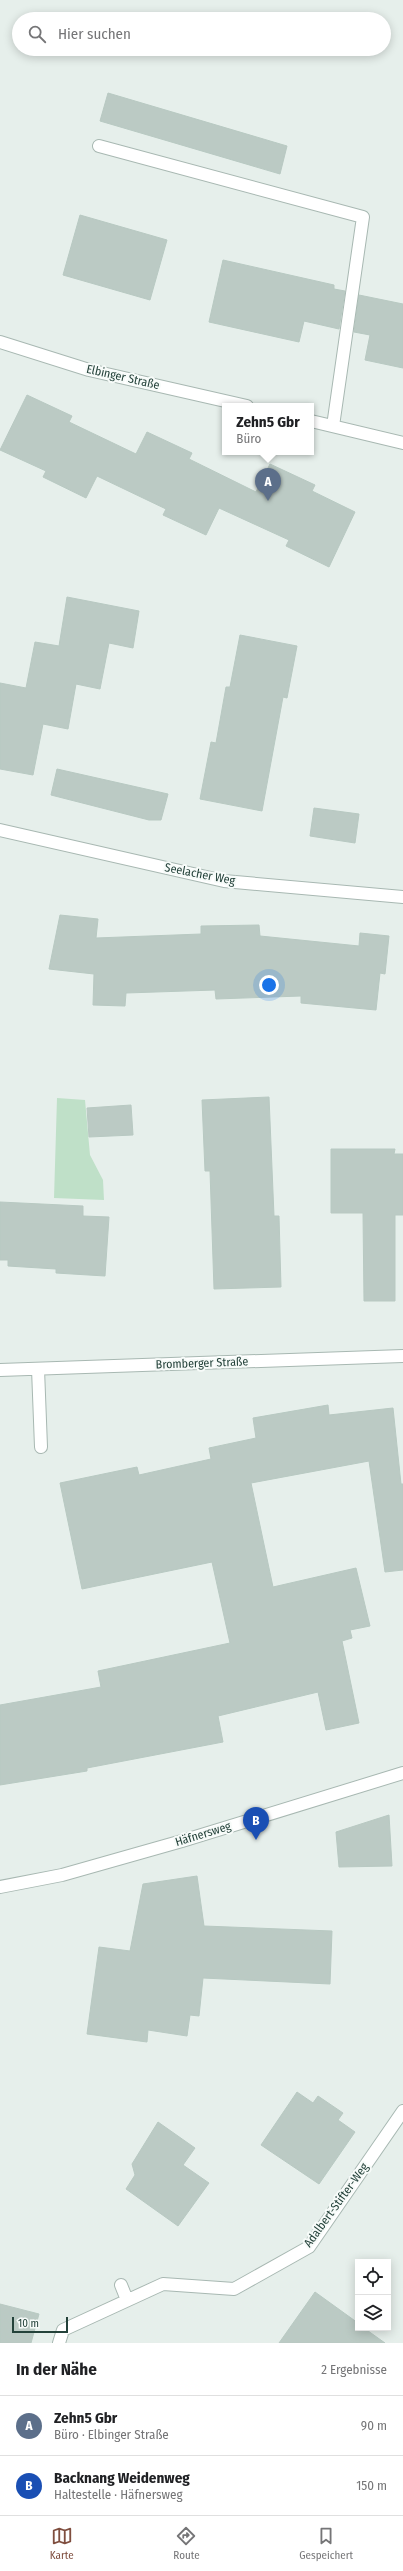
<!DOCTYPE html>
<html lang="de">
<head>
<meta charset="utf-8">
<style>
	:root { --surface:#fff; --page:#f6f6f6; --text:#202124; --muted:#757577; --line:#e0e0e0; --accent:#7f4e3f }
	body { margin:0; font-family:"Fira Sans Condensed",sans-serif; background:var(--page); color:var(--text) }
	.controls { position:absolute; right:12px; bottom:12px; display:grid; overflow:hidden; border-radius:0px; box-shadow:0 2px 10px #0003 }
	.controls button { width:36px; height:36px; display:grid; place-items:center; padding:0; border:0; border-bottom:1px solid var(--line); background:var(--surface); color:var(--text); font:20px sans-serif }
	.scale { position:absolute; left:12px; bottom:10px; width:56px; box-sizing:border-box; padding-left:4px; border:2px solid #24423a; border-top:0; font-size:11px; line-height:14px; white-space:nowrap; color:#24423a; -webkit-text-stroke:3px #f7fbf9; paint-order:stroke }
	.you { position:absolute; left:269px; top:985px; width:14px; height:14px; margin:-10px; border:3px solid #fff; border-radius:50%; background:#1a73e8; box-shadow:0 0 0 6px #1a73e833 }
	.badge { display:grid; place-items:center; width:26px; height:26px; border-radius:50%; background:var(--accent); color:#fff; font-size:13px; font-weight:700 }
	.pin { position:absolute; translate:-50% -33px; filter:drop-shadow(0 1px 2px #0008) }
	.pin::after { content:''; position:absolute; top:21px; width:14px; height:12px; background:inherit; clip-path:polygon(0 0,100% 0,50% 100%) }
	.popup { position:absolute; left:222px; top:403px; width:92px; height:52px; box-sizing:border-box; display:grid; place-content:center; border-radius:0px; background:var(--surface); filter:drop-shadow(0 1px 3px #0005); font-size:13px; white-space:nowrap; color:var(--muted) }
	.popup b { font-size:15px; color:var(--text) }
	.popup::after { content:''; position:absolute; left:50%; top:100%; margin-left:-8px; border:8px solid transparent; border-top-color:var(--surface) }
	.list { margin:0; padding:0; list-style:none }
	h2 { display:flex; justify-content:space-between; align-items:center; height:52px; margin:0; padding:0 16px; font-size:17px }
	h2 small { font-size:13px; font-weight:400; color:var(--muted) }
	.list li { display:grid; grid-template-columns:26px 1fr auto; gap:12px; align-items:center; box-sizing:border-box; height:60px; padding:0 16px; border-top:1px solid var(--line) }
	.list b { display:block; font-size:15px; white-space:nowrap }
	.list p { margin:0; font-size:13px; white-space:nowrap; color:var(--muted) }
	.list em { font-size:13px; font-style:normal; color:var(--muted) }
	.icon { flex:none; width:22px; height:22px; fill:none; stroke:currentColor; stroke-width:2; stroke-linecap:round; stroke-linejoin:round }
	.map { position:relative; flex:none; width:403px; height:2343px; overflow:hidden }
	.search { position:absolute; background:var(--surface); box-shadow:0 2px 10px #0003; left:12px; right:12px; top:12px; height:44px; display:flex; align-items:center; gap:10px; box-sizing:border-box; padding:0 14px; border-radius:22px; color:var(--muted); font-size:15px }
	.sheet { height:172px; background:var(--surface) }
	nav { display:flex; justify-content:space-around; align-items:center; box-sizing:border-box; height:56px; border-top:1px solid var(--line); background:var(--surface); font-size:11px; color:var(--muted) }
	nav a { display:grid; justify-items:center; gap:2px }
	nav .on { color:var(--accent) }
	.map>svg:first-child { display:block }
</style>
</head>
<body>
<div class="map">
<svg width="403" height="2343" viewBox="0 0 403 2343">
	<rect width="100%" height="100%" fill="#e6efeb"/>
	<!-- green -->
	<path fill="#bfe0c8" d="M57 1098 85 1100 90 1155 103 1180 104 1200 54 1198Z"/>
	<!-- building -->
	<path fill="#bbcac4" stroke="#b8c9c2" d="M108 93 287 146 280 174 100 121Z
		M80 215 167 240 150 300 63 275Z
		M223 260 334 285V289L345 291 339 329 304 321 299 342 209 322Z
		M359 295 403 304V368L365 360 370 335 354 332Z
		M27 395 72 416 69 422 136 454 147 432 192 453 189 459 256 492 270 464 315 485 312 491 355 512 329 567 286 546 289 540 219 508 206 535 163 515 166 509 97 476 86 498 43 477 46 471 0 450Z
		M67 597 139 611 133 648 109 643 100 689 76 684 68 729 43 724 33 775 0 769V683L26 688 35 642 59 646Z
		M240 635 297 646 287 698 283 697 262 811 200 799 211 742 216 743 226 687H230Z
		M57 769 168 794 161 820H149L51 795Z
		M314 808 359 814 355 843 310 836Z
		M60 915 98 919 96 938 201 934V926L259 925 260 936 359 946 360 933 389 936 385 974 380 973 376 1010 301 1003V996L216 999 215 990 126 993 125 1006 93 1005 94 974 49 969Z
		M269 1097 274 1216H279L281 1287 214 1289 210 1171H205L202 1100Z
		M131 1105 133 1135 89 1137 87 1108Z
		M331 1149H395L394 1154H403V1215H395V1301H364L363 1213H331Z
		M0 1202 83 1206V1216L109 1217 105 1276 56 1273V1269L8 1266V1260H0Z
		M328 1405 329 1415 393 1408 401 1484H403V1570L385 1572 369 1461 251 1483 273 1587 356 1568 370 1626 350 1630 352 1638 342 1641 359 1723 326 1730 318 1692 218 1716 223 1742 87 1768V1771L0 1785V1705L101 1687 98 1671 230 1643 212 1562 82 1589 60 1483 137 1467 139 1475 211 1459 209 1448 256 1438 253 1418Z
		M389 1815 392 1866 339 1867 336 1832Z
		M197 1876 204 1926 332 1931 330 1984 203 1978 199 2016 190 2015 187 2036 148 2030 147 2042 87 2034 99 1947 130 1951 143 1884Z
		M297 2092 313 2103 318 2096 343 2113 338 2120 355 2132 319 2184 261 2145Z
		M158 2122 195 2148 183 2165 209 2183 178 2226 126 2189 135 2175 132 2164Z
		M315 2292 358 2323V2328H364L385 2343H279Z
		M0 2304 39 2314 31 2343H0Z"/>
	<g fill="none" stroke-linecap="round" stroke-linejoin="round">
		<!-- minor casing -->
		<g stroke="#a8b8b2" stroke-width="14">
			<path id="minor" d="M99 146 363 217 333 426
				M0 342 89 370 247 406
				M311 421 403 443
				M0 830 224 881 403 897
				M38 1369 41 1447
				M0 1370 403 1356
				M0 1887 62 1875 182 1841 403 1773
				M121 2285 127 2300
				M59 2343 63 2330 163 2284 234 2289 309 2247 403 2111"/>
		</g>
		<!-- minor -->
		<use href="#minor" stroke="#fff" stroke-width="12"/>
	</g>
	<g text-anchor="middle" stroke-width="4" stroke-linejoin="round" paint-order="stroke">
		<!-- street labels -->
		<g font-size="12" fill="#24423a" stroke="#f7fbf9">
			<text transform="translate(123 377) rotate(13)" y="4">Elbinger Straße</text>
			<text transform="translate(200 874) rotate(11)" y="4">Seelacher Weg</text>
			<text transform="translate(202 1363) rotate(-2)" y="4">Bromberger Straße</text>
			<text transform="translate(203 1834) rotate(-17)" y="4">Häfnersweg</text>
			<text transform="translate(336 2205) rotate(-54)" y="4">Adalbert-Stifter-Weg</text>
		</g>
	</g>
</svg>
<div class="controls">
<button><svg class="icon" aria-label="locate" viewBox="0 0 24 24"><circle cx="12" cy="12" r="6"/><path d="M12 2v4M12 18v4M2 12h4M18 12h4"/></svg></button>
<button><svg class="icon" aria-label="layers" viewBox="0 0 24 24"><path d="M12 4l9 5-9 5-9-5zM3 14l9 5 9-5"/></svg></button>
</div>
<div class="scale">10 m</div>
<div class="you"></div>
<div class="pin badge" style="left:268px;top:501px;background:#5c6f8a">A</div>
<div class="popup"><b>Zehn5 Gbr</b>Büro</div>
<div class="pin badge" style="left:256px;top:1840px;background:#1a4fb4">B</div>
<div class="search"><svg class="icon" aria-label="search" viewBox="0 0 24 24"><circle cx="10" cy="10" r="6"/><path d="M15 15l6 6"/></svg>Hier suchen</div>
</div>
<section class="sheet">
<h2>In der Nähe<small>2 Ergebnisse</small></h2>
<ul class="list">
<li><span class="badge" style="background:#5c6f8a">A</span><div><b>Zehn5 Gbr</b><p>Büro · Elbinger Straße</p></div><em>90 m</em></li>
<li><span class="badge" style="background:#1a4fb4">B</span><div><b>Backnang Weidenweg</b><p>Haltestelle · Häfnersweg</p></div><em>150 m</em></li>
</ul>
</section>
<nav>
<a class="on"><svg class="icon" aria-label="map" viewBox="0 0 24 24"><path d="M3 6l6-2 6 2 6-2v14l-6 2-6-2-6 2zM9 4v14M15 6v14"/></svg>Karte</a>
<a><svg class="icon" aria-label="directions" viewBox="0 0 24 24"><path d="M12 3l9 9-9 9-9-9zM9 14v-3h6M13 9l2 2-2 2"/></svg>Route</a>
<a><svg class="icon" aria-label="saved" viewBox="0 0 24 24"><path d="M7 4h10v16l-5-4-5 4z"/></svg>Gespeichert</a>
</nav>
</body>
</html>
